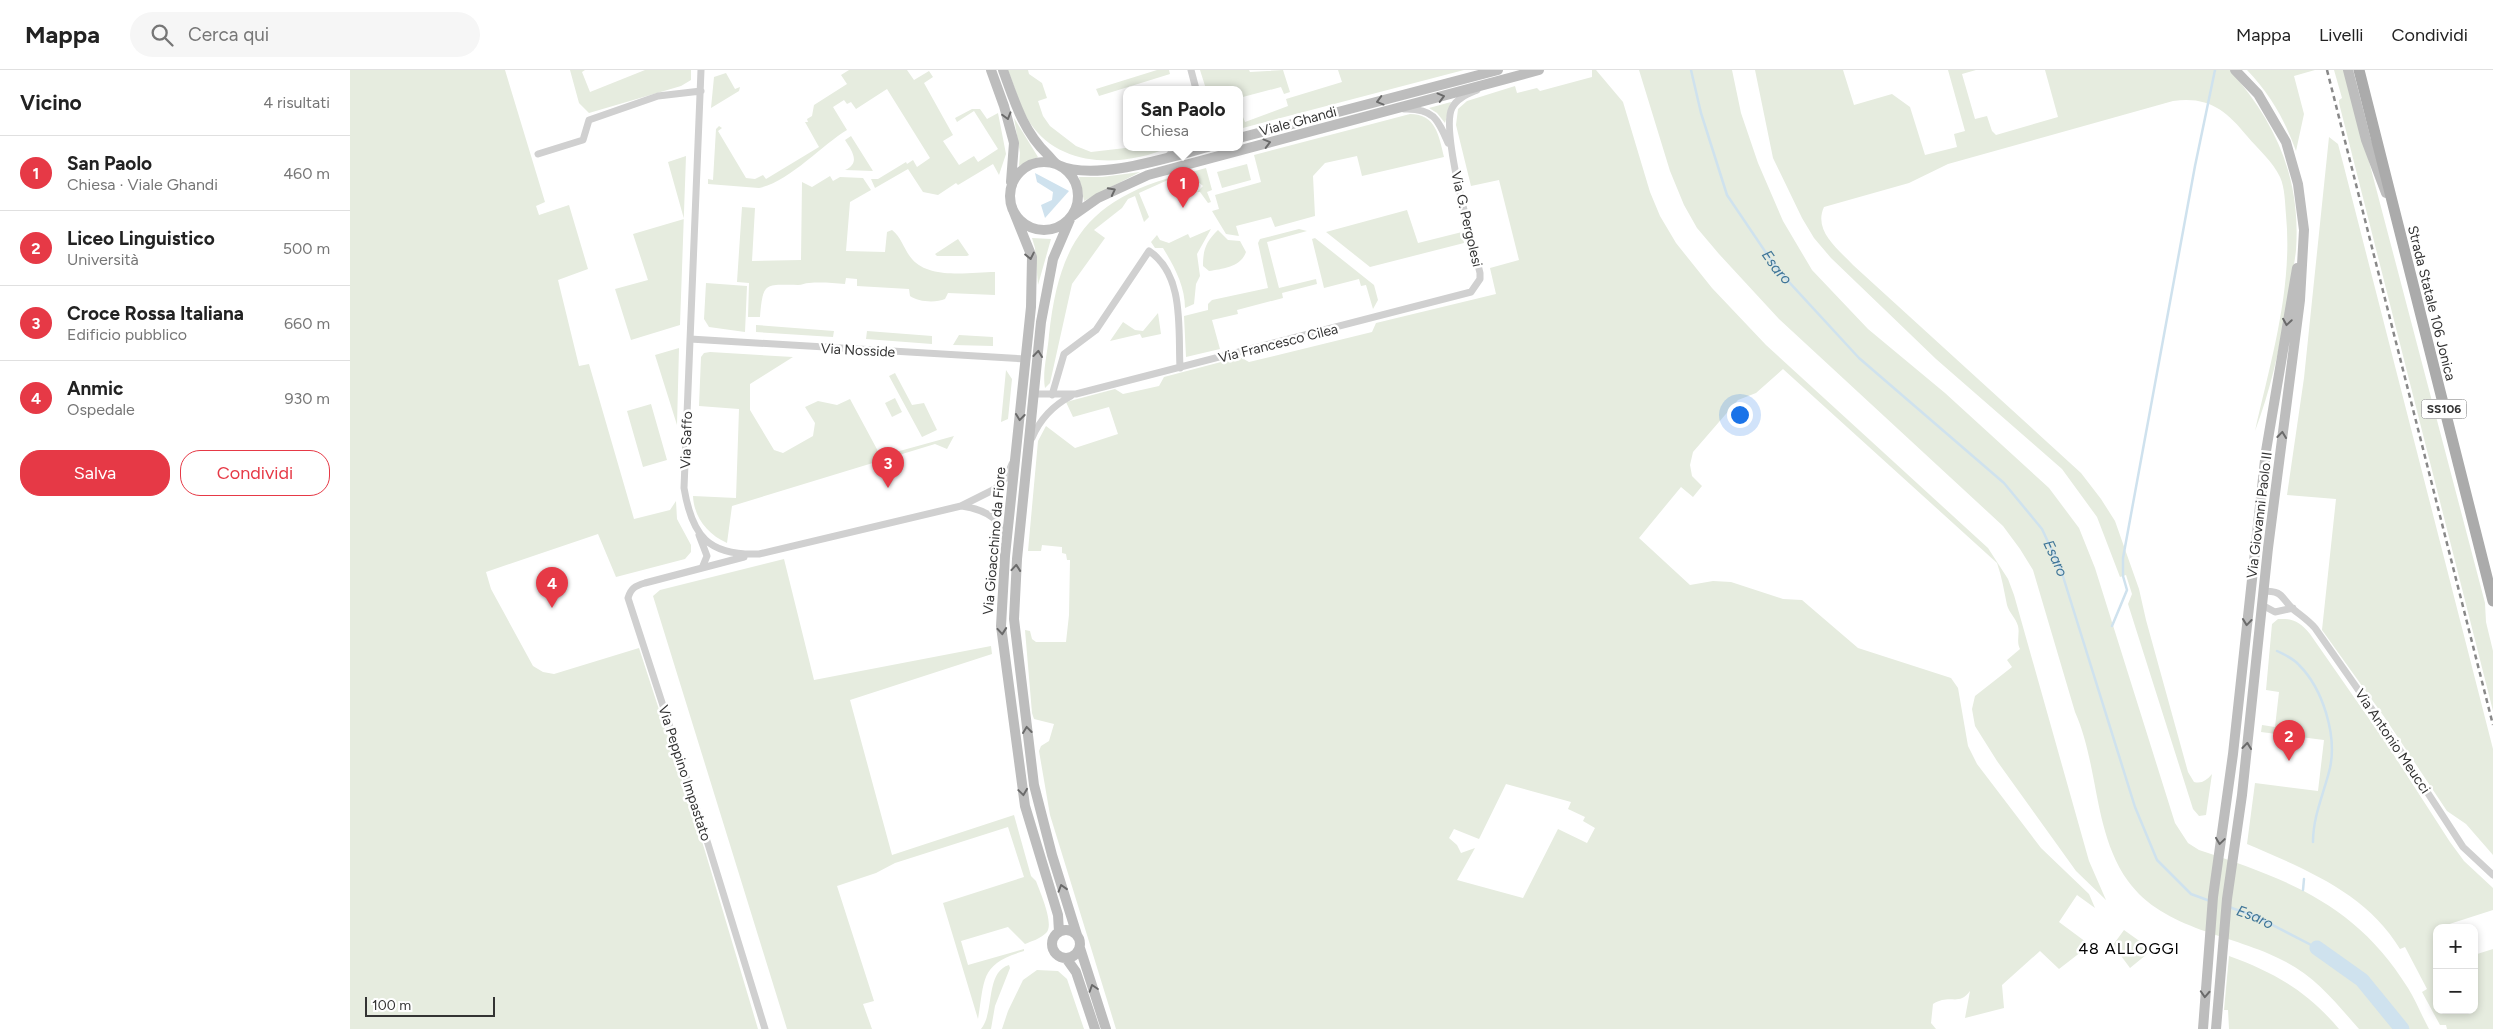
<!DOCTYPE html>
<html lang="it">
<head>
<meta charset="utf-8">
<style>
	:root { --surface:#fff; --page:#f6f6f6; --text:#222; --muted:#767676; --line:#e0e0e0; --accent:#e63946 }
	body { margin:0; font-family:Figtree,sans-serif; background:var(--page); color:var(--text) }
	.controls { position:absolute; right:15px; bottom:15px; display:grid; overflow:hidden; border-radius:10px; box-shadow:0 2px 8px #0003 }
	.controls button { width:45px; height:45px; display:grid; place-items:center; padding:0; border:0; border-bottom:1px solid var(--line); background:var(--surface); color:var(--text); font:25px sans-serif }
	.scale { position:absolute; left:15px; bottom:12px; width:130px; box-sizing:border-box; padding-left:5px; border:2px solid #333; border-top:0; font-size:14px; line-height:18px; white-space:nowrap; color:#333; -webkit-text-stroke:4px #fff; paint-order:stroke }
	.you { position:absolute; left:1389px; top:344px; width:18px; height:18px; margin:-12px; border:4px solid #fff; border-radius:50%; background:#1a73e8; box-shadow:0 0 0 8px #1a73e833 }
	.badge { display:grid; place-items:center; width:32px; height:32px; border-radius:50%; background:var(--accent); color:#fff; font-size:16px; font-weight:700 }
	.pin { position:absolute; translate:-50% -41px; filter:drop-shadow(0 1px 2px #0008) }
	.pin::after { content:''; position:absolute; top:26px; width:18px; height:15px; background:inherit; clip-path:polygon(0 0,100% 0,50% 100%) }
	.popup { position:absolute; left:773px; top:16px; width:120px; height:65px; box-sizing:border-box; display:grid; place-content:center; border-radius:10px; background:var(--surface); filter:drop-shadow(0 1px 4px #0005); font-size:16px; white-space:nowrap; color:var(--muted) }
	.popup b { font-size:19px; color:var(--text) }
	.popup::after { content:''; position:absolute; left:50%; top:100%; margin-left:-10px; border:10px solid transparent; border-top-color:var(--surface) }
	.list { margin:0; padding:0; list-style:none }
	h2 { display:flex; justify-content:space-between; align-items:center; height:65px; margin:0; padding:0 20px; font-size:21px }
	h2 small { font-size:16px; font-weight:400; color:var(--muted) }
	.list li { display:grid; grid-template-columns:32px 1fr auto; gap:15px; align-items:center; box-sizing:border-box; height:75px; padding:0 20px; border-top:1px solid var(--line) }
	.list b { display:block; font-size:19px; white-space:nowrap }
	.list p { margin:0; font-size:16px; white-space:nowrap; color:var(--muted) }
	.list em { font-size:16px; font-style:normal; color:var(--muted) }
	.actions { display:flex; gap:10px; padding:15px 20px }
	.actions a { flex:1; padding:11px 0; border:1px solid var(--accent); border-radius:20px; text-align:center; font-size:18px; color:var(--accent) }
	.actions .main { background:var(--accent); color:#fff }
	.icon { flex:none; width:28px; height:28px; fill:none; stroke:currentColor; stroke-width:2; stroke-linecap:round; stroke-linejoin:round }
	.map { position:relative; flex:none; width:2143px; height:959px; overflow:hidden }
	header { display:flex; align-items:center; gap:30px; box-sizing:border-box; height:70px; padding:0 25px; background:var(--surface); border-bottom:1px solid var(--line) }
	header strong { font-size:24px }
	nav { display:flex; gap:28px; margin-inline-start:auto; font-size:18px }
	.search { width:350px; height:45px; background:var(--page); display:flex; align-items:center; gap:12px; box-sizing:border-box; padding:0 18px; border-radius:28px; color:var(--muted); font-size:19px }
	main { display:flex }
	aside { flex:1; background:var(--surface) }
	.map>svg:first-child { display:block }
</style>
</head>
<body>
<header>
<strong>Mappa</strong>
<div class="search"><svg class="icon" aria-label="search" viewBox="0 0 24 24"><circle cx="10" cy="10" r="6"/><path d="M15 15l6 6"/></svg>Cerca qui</div>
<nav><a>Mappa</a><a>Livelli</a><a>Condividi</a></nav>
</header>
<main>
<aside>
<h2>Vicino<small>4 risultati</small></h2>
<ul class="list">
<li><span class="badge">1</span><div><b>San Paolo</b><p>Chiesa · Viale Ghandi</p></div><em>460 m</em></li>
<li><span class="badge">2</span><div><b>Liceo Linguistico</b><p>Università</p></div><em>500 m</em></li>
<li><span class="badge">3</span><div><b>Croce Rossa Italiana</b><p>Edificio pubblico</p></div><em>660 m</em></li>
<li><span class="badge">4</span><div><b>Anmic</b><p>Ospedale</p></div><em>930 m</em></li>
</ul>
<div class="actions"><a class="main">Salva</a><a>Condividi</a></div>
</aside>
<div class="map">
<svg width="2143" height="959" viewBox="0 0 2143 959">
	<rect width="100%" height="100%" fill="#fff"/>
	<!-- green -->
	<path fill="#e6ecdf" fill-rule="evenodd" d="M0 0H155L195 132 186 136 189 145 219 135 238 199 208 210 229 296 239 294 284 449 320 440 326 431 327 449 341 475V482L335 489 266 507 248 464 136 502 141 519 183 596 193 602 204 604 289 578 355 781 408 959H0Z
		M220 0H235L232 2 240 22 295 0H341V10L331 16 239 43 229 33Z
		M499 0H557L564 10 579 1 583 7 574 13 603 65 593 71 609 95 624 86 628 92 648 79 624 41 607 52 605 48 622 39H630L637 49 648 43 656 84 649 105 643 94 608 115 606 113 588 125 573 122 558 99 525 118 521 109H528L556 92 557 94 563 90 567 97 580 88 537 19 506 39 501 32 497 34 494 30 483 37 497 60C473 74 439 112 409 118L358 114V109L363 110 366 59 369 56 372 58 368 61 396 108 405 109 413 105 416 109 469 77 455 52H458L457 49 462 46 464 35 497 14 491 5Z
		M658 0H678L679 4 692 13 697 28 688 31 693 46 700 56 726 76 741 82 784 77H820C775 97 711 99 680 53 670 37 665 18 658 0Z
		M807 0H819L820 4 749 26 746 19Z
		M850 0H899L900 2 933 0 940 22 934 24 931 17 889 28V19H856Z
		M988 0H1114L889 59V37L895 52 938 36 936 29 992 12Z
		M1242 0H1246L1273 32 1300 122 1310 146 1326 173 1362 218 1416 275 1638 478 1658 509 1664 525 1739 791 1756 830 1726 801 1647 691 1625 656 1622 639 1625 626 1662 597 1657 590 1670 579C1666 571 1670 564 1668 556 1666 548 1659 543 1657 535 1654 521 1652 507 1647 493L1433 299 1406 323 1388 330 1343 382 1340 395 1342 406 1352 416 1343 427 1331 417 1289 468 1340 515 1363 511 1381 512 1433 529 1452 530 1508 578 1601 608 1608 618 1618 676 1627 694 1691 778 1739 824 1745 838 1727 825 1709 852 1740 875 1709 899 1690 881 1652 915 1654 938 1615 948 1620 921C1608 937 1601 923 1583 934L1581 953 1586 959H766L700 745 689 681 691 676 699 671 704 654 684 649 682 643 675 560 680 561 682 569 686 572H716L719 545 720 490H717L716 484 712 483V477L692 475 691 481H678L688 371 696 356 725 378 768 364 759 337 723 347 716 332 765 319 773 324 809 316 814 307 890 287 899 292 1022 262 1026 253 1146 224 1140 198 1169 190 1149 110 1121 116 1106 55 1108 39 1117 31 1165 16 1167 23 1187 18 1190 21 1242 7ZM1156 714 1221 732 1218 739 1235 747 1233 751 1245 758 1237 773 1208 759 1173 828 1107 810 1125 778 1111 783 1107 775 1099 768 1104 759 1129 769Z
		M1289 0H1382L1391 43 1408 93 1433 151 1462 200 1518 259 1595 323 1699 418 1729 458 1745 498 1825 753 1838 773 1849 780C1939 810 2006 834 2058 918 2066 931 2072 946 2079 959H2009C1986 933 1966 907 1934 891 1884 864 1814 861 1778 811 1743 762 1749 696 1725 642L1683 500 1670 479 1653 456 1429 249 1369 184 1347 158 1334 135 1320 101Z
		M1405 0H1493L1504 35 1542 24 1560 37 1575 85 1607 77 1604 64 1615 61 1598 0H1626L1612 4 1625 49 1637 46 1642 61 1646 65 1708 47 1695 0H1880C1926 53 1951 108 1946 180 1944 200 1939 220 1936 240 1929 282 1920 321 1905 361 1921 290 1943 218 1936 145 1935 133 1935 118 1930 107 1923 92 1908 79 1897 66 1876 40 1858 26 1823 31L1598 94 1559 113 1474 137C1463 161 1488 179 1503 195L1731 403 1751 429 1765 451 1789 519 1796 550 1838 702 1844 712C1852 714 1857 710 1862 704L1856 745 1849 746 1843 739 1778 534 1782 524 1776 505 1770 507 1747 447 1712 399 1586 289 1481 188 1464 168 1452 148 1423 88Z
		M1897 0H1965L1944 6 1954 44 1946 81C1935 50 1920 24 1897 0Z
		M1984 0H1995L2135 533 2136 552 2143 581V641L1989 33V30L1992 28Z
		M376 3 385 19 390 17 389 21 361 38 364 7Z
		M1101 32 1095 53 1087 43 1079 38Z
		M1060 44C1086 44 1089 66 1094 87L1012 106 1007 86 975 93 963 106 965 146 925 157 921 147 886 156 889 166 876 164 862 141 869 139 865 125 911 112 904 85Z
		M664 48 688 87 669 96 670 83Z
		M501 66 523 101 495 100C511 93 502 81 495 70Z
		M1979 67 1988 74 1993 93 2143 679V785L2116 754 2097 741 2035 648 1972 560 1986 429 1937 425 1954 308Z
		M336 86 330 255 281 270 265 219 298 210 283 164 334 149 318 92Z
		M897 94 901 110 872 118 867 102Z
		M856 98 862 120 857 122 861 132 858 133 850 122H847L853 116 846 110 835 108 834 104Z
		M790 102 734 131 729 107H752Z
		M829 105 789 123 799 147 794 152 785 126 778 129 772 138 744 160 755 168 722 214 700 313 695 318C692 303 698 281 699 265 709 173 737 130 829 105Z
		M480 106 483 111 490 107 513 108 521 120 500 132 496 181 535 182 537 162 542 160C552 168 554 180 562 189 580 210 621 202 645 202V225L598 223 595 229C586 233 568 232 560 226L559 219 507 216V209L496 208 495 214C483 213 471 212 459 213 455 213 452 215 448 215 415 215 413 211 410 247H398L399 213 387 212 392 137 405 138 402 191 451 190 452 112 462 117Z
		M1057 140 1068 173 1112 162 1114 173 1020 197 976 162Z
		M861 159 847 184 850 206 846 214 844 234 835 238C835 216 824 196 813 178H805L801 172 807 165 810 170 819 173 838 164 840 168Z
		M949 159 957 161 917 172 929 218 966 209 967 214 932 223 933 228 887 240 888 244 862 250 870 279 836 287 834 246 858 240V234L862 230 918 218 908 173 910 169Z
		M868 160 878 170 890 171 896 182C891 197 872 199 859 201L853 196C853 179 856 172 868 160Z
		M682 168 701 169 688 215 685 178Z
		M965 168 1024 215 1028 230 1023 239 1016 215 1011 216 1009 209 974 218 962 169Z
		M608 169 619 185 617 186H587L585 184Z
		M356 213 397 216 395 262 359 257 354 249Z
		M808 243 811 264 792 268 790 264 760 271 773 252 785 260 793 261Z
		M406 255 484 261 483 267 406 262Z
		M517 261 582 266V274L516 269Z
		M609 265 643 267V276L603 275Z
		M329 278 327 355 305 285Z
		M360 282 443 287 400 314V340L424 380 433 383 463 366 465 353 455 337 468 331 487 335 500 329 529 383 535 385 604 366 597 379 585 374 382 436 377 473C357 464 344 447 343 426L386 428 389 339 349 336 351 287 354 283Z
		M656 300 662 309 658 349 651 352Z
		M545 303 562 335 574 333 587 360 572 367 539 306Z
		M545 328 552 342 542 347 535 333Z
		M301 334 317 390 293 397 277 341Z
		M434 489 464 610 641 576 642 584 500 630 542 785 664 745 681 806 686 811C690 822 705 855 696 863 690 869 682 871 675 874L658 857 611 871 618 895 674 879V881C630 894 635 908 628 949L593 833 674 807 658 757 545 793 526 803 487 816 524 931 513 934 522 959H437L303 526 310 520Z
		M1928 549C1943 548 1951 553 1960 564L2038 676 2100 772 2114 791 2143 818V840L2087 858V940H2124V885L2143 879V959H2097L2096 955H2090L2072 922 2077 919 2055 877 2050 879C2017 823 1953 798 1897 774L1905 713 1968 721 1974 670 1911 662 1912 655 1925 657 1929 622 1916 620 1922 554Z
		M1774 860 1802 880 1780 898 1763 875Z
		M1879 886C1924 902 1958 922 1989 959H1879L1878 940H1874Z
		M659 895 660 898 645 936 641 959H631C645 942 635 902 659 895Z
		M687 900 708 901 717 909 734 959H652L658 941 673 910Z"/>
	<!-- water -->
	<path fill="#cfe2ee" d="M685 103 719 121 695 148 691 135 702 130 703 122 687 112Z"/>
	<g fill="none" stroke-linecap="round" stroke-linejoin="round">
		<!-- stream -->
		<g stroke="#cfe2ee" stroke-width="2.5">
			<path id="s1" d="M1341 0 1351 43 1377 125 1427 199 1509 288 1654 413 1692 459 1711 500 1785 737 1807 790 1841 824 1860 831"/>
			<path d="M1762 556 1777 520 1773 506V488L1845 96 1865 0"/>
			<path d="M1927 581C1935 585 1943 588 1949 595 1973 619 1987 665 1980 698 1974 723 1963 746 1963 772"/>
			<path d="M1953 820 1954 809"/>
			<path id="s2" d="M1879 837 1907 847 1967 878"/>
		</g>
		<!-- river -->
		<path stroke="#cfe2ee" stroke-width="15" d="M1967 878 2012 910 2052 959"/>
		<!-- street -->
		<path stroke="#d0d0d0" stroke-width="7" d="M351 0 334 418C342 466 358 486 409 484L611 436 645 419 656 408 662 394
			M841 0 846 19
			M1054 39C1083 38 1088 49 1098 73
			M188 84 233 70 239 50 308 26 351 21
			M820 84 832 77
			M340 269 676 289
			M684 324H726L1121 222 1130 209V203C1123 173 1090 61 1102 38 1107 28 1118 24 1127 20
			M702 325 714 284 746 260 799 181C835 205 828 260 830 298
			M682 368C690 349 702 336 721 326
			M612 436C630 439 653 446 654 469
			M349 465 357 486 352 498
			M394 487 295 513C285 516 281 518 278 528L358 774 415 959
			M1913 521C1934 521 1930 527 1943 539 1950 545 1958 550 1965 558L2042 668 2113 777 2143 805
			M1912 535 1925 542 1943 538"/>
		<!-- secondary -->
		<path stroke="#bdbdbd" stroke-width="10" d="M641 0 654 36 664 73 661 112
			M653 0C664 30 673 61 697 84 700 87 704 93 708 95 745 112 819 87 858 77
			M1998 0 2016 70 2036 123
			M889 68 1148 0
			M660 126a34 34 0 1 1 68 0a34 34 0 1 1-68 0Z
			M663 140 682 187 681 237 655 486 651 556 675 736 708 845 709 862
			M702 874a14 14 0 1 1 28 0a14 14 0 1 1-28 0Z
			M727 865 702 785 684 715 664 549 667 489 691 252 703 189 721 147 748 128 798 105 1189 0
			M730 878 756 959
			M716 888 726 902 745 959
			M1853 959 1863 827 1883 684 1916 381 1947 198
			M1866 959 1877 829 1892 725 1918 478 1950 230 1954 160 1948 114 1936 72 1908 24 1885 0"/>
		<!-- primary -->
		<path stroke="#ababab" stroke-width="11" d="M2009 0 2143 531"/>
		<!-- rail -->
		<path stroke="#888" stroke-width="2.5" stroke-dasharray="5 4" stroke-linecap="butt" d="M1977 0 2143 655"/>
	</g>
	<!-- one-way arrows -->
	<defs><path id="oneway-chevron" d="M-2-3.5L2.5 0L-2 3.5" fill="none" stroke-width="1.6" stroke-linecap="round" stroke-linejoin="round" transform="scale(1.25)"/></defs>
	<g stroke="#6a6a6a">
		<use href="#oneway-chevron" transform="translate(1091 27) rotate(-15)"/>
		<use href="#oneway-chevron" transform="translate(1030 31) rotate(165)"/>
		<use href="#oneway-chevron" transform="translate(657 46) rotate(74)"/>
		<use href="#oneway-chevron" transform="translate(917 73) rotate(-15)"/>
		<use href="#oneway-chevron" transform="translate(762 121) rotate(-27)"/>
		<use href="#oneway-chevron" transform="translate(680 186) rotate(78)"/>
		<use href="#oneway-chevron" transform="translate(1937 252) rotate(99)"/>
		<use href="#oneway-chevron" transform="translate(688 284) rotate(-84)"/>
		<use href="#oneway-chevron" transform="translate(670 347) rotate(97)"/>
		<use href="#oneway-chevron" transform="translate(1932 365) rotate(-83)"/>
		<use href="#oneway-chevron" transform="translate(666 498) rotate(-85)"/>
		<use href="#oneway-chevron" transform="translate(1897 552) rotate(96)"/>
		<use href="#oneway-chevron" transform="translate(652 561) rotate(85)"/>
		<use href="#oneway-chevron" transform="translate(677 660) rotate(-97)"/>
		<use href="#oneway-chevron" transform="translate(1897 676) rotate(-84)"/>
		<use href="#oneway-chevron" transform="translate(673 722) rotate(82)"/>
		<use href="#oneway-chevron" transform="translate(1870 771) rotate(98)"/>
		<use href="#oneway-chevron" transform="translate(712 818) rotate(-107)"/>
		<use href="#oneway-chevron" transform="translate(743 918) rotate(-108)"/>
		<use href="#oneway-chevron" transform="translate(1855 924) rotate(93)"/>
	</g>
	<g text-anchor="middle" stroke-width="5" stroke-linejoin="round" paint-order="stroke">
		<!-- shield labels -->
		<rect fill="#fff" stroke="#707070" stroke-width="1" x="2071.5" y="329.5" width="45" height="19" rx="4"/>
		<g font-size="12" font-weight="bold" fill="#333">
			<text x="2094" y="343">SS106</text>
		</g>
		<!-- street labels -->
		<g font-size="14" fill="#333" stroke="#fff">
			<text transform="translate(948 51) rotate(-15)" y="5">Viale Ghandi</text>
			<text transform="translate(1117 149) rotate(77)" y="5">Via G. Pergolesi</text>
			<text transform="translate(2082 233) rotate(76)" y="5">Strada Statale 106 Jonica</text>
			<text transform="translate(928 273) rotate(-14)" y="5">Via Francesco Cilea</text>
			<text transform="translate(508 280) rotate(3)" y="5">Via Nosside</text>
			<text transform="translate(336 370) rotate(-88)" y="5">Via Saffo</text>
			<text transform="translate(1909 445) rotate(-83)" y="5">Via Giovanni Paolo II</text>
			<text transform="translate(644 471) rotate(-85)" y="5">Via Gioacchino da Fiore</text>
			<text transform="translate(2043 671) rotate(56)" y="5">Via Antonio Meucci</text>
			<text transform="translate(335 703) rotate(72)" y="5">Via Peppino Impastato</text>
		</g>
		<!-- water labels -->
		<g font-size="15" font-style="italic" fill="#3f7597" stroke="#fff">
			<text dy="5" stroke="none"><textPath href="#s1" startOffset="218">Esaro</textPath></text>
			<text dy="5" stroke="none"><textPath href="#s1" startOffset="624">Esaro</textPath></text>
			<text dy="5" stroke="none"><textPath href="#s2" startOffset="28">Esaro</textPath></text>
		</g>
		<!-- quarter labels -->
		<g font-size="16" letter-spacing="1" fill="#000" stroke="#fff">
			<text x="1779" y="884">48 ALLOGGI</text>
		</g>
	</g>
</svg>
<div class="controls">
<button>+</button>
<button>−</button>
</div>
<div class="scale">100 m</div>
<div class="you"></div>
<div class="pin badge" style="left:833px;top:138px">1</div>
<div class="popup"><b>San Paolo</b>Chiesa</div>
<div class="pin badge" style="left:1939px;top:691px">2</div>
<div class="pin badge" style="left:538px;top:418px">3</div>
<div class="pin badge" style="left:202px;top:538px">4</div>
</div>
</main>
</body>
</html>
